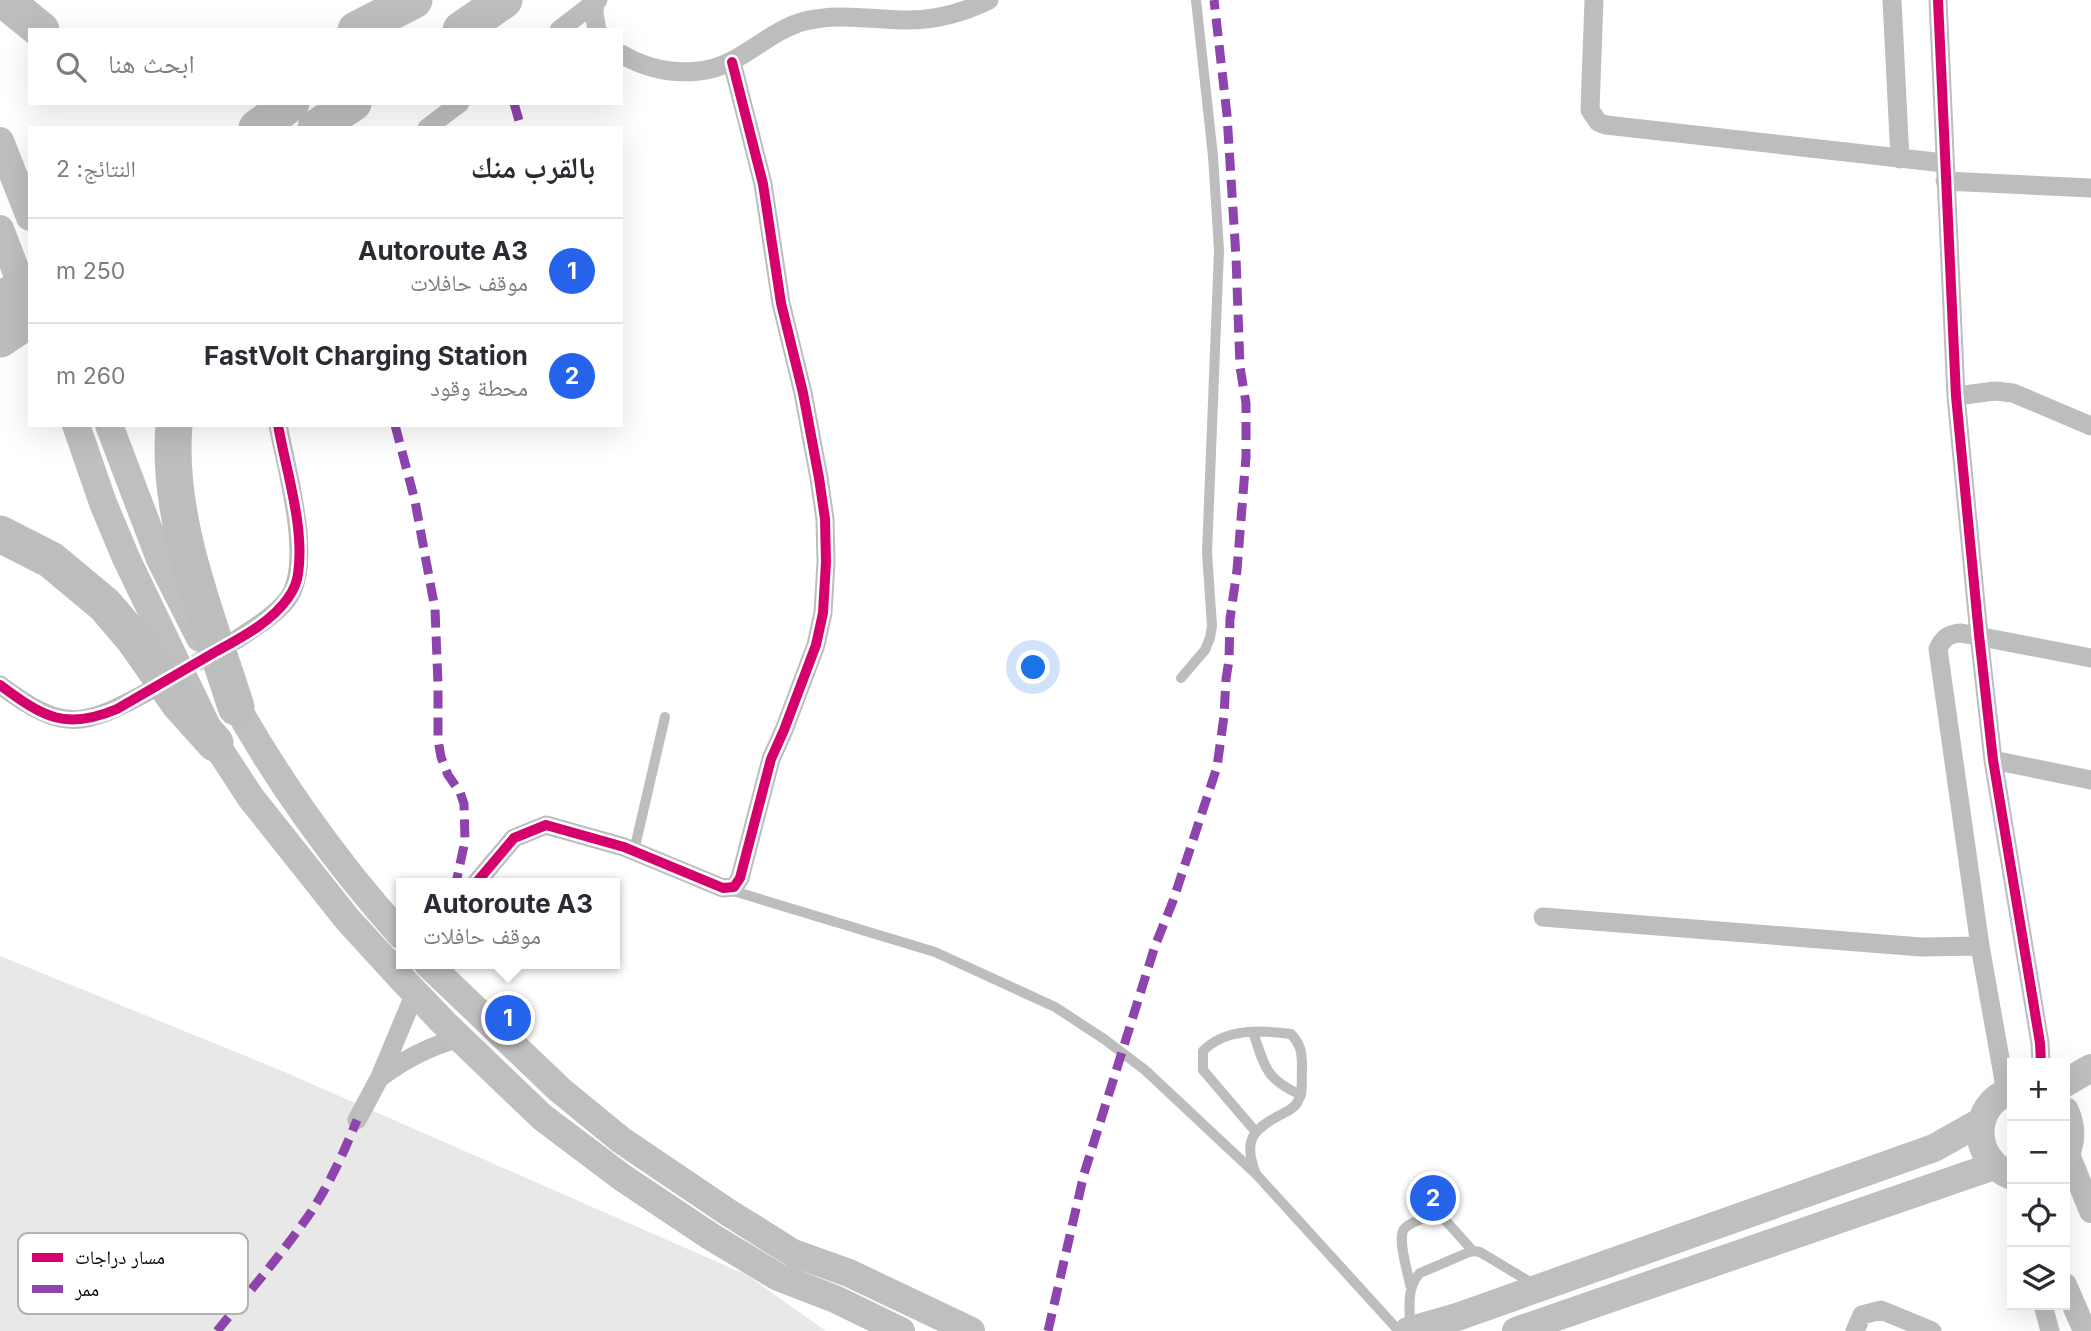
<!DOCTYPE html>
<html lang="ar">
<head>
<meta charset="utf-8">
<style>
	:root { --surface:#fff; --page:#f7f7f7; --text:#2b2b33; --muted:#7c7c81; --line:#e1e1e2; --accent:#2563eb }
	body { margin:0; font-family:Inter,"Noto Naskh Arabic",sans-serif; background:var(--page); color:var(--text); direction:rtl }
	.controls { position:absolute; right:21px; bottom:21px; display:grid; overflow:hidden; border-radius:0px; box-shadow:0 7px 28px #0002 }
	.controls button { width:63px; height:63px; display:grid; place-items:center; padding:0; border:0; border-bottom:2px solid var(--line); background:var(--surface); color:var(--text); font:35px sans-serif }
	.you { position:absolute; left:1034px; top:668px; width:24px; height:24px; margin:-18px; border:5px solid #fff; border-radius:50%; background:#1a73e8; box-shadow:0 0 0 10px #1a73e833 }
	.badge { display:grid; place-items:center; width:46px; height:46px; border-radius:50%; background:var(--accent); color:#fff; font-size:23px; font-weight:700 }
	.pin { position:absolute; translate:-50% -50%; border:4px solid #fff; box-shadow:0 2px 7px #0006 }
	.popup { position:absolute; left:396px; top:878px; width:224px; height:91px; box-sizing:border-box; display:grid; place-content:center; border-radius:0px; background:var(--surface); filter:drop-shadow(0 2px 5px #0005); font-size:23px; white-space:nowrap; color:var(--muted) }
	.popup b { font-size:26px; color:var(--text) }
	.popup::after { content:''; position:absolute; left:50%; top:100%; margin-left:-14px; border:14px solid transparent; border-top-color:var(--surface) }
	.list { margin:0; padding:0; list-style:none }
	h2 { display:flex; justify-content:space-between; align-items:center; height:91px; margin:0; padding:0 28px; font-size:30px }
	h2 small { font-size:23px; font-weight:400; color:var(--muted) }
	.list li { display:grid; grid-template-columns:46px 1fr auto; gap:21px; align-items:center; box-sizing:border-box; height:105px; padding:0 28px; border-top:2px solid var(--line) }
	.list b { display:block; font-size:26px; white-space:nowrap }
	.list p { margin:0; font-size:23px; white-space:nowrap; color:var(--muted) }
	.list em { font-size:23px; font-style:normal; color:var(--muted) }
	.icon { flex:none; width:38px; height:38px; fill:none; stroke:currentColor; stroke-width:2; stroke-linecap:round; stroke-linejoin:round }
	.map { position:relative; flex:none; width:2091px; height:1331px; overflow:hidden; direction:ltr }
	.search { position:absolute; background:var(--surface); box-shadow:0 7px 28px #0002; left:28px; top:28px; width:595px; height:77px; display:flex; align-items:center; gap:18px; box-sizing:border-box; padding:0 24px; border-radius:0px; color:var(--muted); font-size:26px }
	.panel { position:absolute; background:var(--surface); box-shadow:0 7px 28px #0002; left:28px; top:126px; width:595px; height:301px; border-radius:0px; direction:rtl }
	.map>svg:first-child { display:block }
</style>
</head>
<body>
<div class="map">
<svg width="2091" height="1331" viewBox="0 0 2091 1331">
	<rect width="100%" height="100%" fill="#fff"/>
	<!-- green -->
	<path fill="#e8e8e8" d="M0 956 280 1070 747 1275 826 1331H0Z"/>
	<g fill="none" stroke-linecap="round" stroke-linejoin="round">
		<!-- minor-tunnel -->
		<path stroke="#d9d9d9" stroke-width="19" stroke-dasharray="19 10" stroke-linecap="butt" d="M171 678 223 647"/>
		<!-- service -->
		<path stroke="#bdbdbd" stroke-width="10" d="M1181 678 1205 650 1210 638 1212 626 1207 553 1219 250 1213 156 1196 0
			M634 851 665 717
			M730 890 935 952 1055 1007 1104 1039 1145 1070 1256 1174
			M1253 1032C1265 1067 1265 1079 1301 1095
			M1255 1131 1203 1070V1051C1225 1028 1261 1030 1291 1034 1302 1046 1302 1054 1302 1069 1301 1079 1304 1092 1298 1101 1295 1108 1288 1111 1282 1114 1251 1130 1243 1141 1256 1174L1399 1331
			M1410 1285C1408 1272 1397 1239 1404 1229 1408 1224 1414 1222 1419 1220 1429 1216 1435 1215 1446 1221L1473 1251
			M1410 1328C1410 1309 1406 1287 1420 1273L1467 1253 1473 1251 1480 1252 1535 1285"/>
		<!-- minor -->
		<path stroke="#bdbdbd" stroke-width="19" d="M1594 0 1590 110 1598 122 1606 125 1944 163
			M1892 0 1900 159
			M1938 0 1956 396 1979 635 1993 760 2040 1043 2041 1063
			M595 2 594 14 597 30
			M559 30 598 0
			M621 54C645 68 672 74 699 71 741 67 766 31 805 21 837 13 869 19 901 20 933 21 961 14 989 0
			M427 128 460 103
			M1945 181 2091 188
			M1956 396 1995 391 2013 393 2091 426
			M236 640C254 628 274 616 287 600 315 564 286 468 278 425
			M0 685C63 732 82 728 149 691
			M1993 760 2091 780
			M476 883 514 838 546 825 624 847 723 888 734 887 740 878 771 759 784 730 816 645 823 613 826 562 825 519 819 478 803 393 781 303 763 184 732 62
			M1543 917 1921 947 1980 946
			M381 1077C406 1058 430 1046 460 1038
			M2006 1092 1980 946 1938 649C1943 638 1948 634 1961 633L2091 658
			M357 1120 380 1077 415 993
			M2043 1305 2050 1331
			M1855 1331 1862 1315 1881 1310 1932 1331"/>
		<!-- tertiary -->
		<path stroke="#bdbdbd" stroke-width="24" d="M2067 1152 2091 1211
			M2065 1285 2085 1331"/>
		<!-- secondary -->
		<path stroke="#bfbfbf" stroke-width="28" d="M0 141 30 217
			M0 229 29 305
			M76 425 103 503 126 558 215 743 251 798 348 920 403 980 444 1023 542 1117 623 1178 710 1236 778 1277 835 1299 901 1331
			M109 425 160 559 200 638
			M227 689C273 775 336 863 401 935
			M428 964 560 1090 621 1140 729 1213 793 1253 849 1273 971 1331
			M2065 1083 2091 1068
			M2012 1090C1969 1105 1971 1160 2012 1176
			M2065 1111C2072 1126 2072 1141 2065 1156
			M1408 1331 1457 1317 1934 1148 1982 1121
			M1516 1331 1994 1166"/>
		<!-- motorway -->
		<path stroke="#bdbdbd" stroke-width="37" d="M4 0 41 30
			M356 30 414 0
			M461 30 504 0
			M257 128 291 103
			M316 128 353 103
			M0 301 30 281
			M0 339 30 319
			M174 425C166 520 208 618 236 707
			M0 534 51 560 105 605 134 639 179 703 215 743"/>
		<!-- quiet -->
		<path stroke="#8e44ad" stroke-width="9" stroke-dasharray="18 9" stroke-linecap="butt" d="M514 103 521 128
			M395 425 415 501 435 609 438 684V740L441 757 448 775 460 792 464 804 465 841 456 883
			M217 1331C249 1292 282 1254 311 1212 330 1183 344 1152 357 1120
			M1048 1331 1084 1174 1155 946 1173 901 1217 767 1224 716 1226 679 1229 660 1230 619 1237 570 1246 457V403L1240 367 1236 257 1227 115 1214 0"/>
		<!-- cycleway casing -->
		<g stroke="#fff" stroke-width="15">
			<path id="cycleway" d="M1938 0 1956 396 1979 635 1993 760 2040 1043 2041 1063
				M0 685C43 717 65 731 117 709 148 691 179 673 210 655 236 640 270 624 288 598 293 591 297 582 298 574 305 527 286 471 278 425
				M476 883 514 838 546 825 624 847 723 888 734 887 740 878 771 759 784 730 816 645 823 613 826 562 825 519 819 478 803 393 781 303 763 184 732 62"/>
		</g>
		<!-- cycleway -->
		<use href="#cycleway" stroke="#d6006c" stroke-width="10"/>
	</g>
	<!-- legend -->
	<rect x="18" y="1233" width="230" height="81" rx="10" fill="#fff" stroke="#b2b2b2" stroke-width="2"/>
	<rect x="32" y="1253" width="31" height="9" fill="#d6006c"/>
	<rect x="32" y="1285" width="31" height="8" fill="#8e44ad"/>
	<g font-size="19" fill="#000">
		<text x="75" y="1264">مسار دراجات</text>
		<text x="75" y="1296">ممر</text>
	</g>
</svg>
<div class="controls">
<button>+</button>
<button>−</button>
<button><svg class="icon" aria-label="locate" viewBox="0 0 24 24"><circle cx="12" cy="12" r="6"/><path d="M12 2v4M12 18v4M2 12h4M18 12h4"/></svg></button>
<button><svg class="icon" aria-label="layers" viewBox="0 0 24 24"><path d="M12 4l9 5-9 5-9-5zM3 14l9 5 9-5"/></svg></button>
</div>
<div class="you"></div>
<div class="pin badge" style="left:508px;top:1018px">1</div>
<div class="popup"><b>Autoroute A3</b>موقف حافلات</div>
<div class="pin badge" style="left:1433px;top:1198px">2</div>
<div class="search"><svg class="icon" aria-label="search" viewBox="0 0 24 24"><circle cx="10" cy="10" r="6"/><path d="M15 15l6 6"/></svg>ابحث هنا</div>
<section class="panel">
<h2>بالقرب منك<small>النتائج: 2</small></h2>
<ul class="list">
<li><span class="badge">1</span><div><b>Autoroute A3</b><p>موقف حافلات</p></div><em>250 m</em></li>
<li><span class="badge">2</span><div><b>FastVolt Charging Station</b><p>محطة وقود</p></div><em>260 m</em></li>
</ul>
</section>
</div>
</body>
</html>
